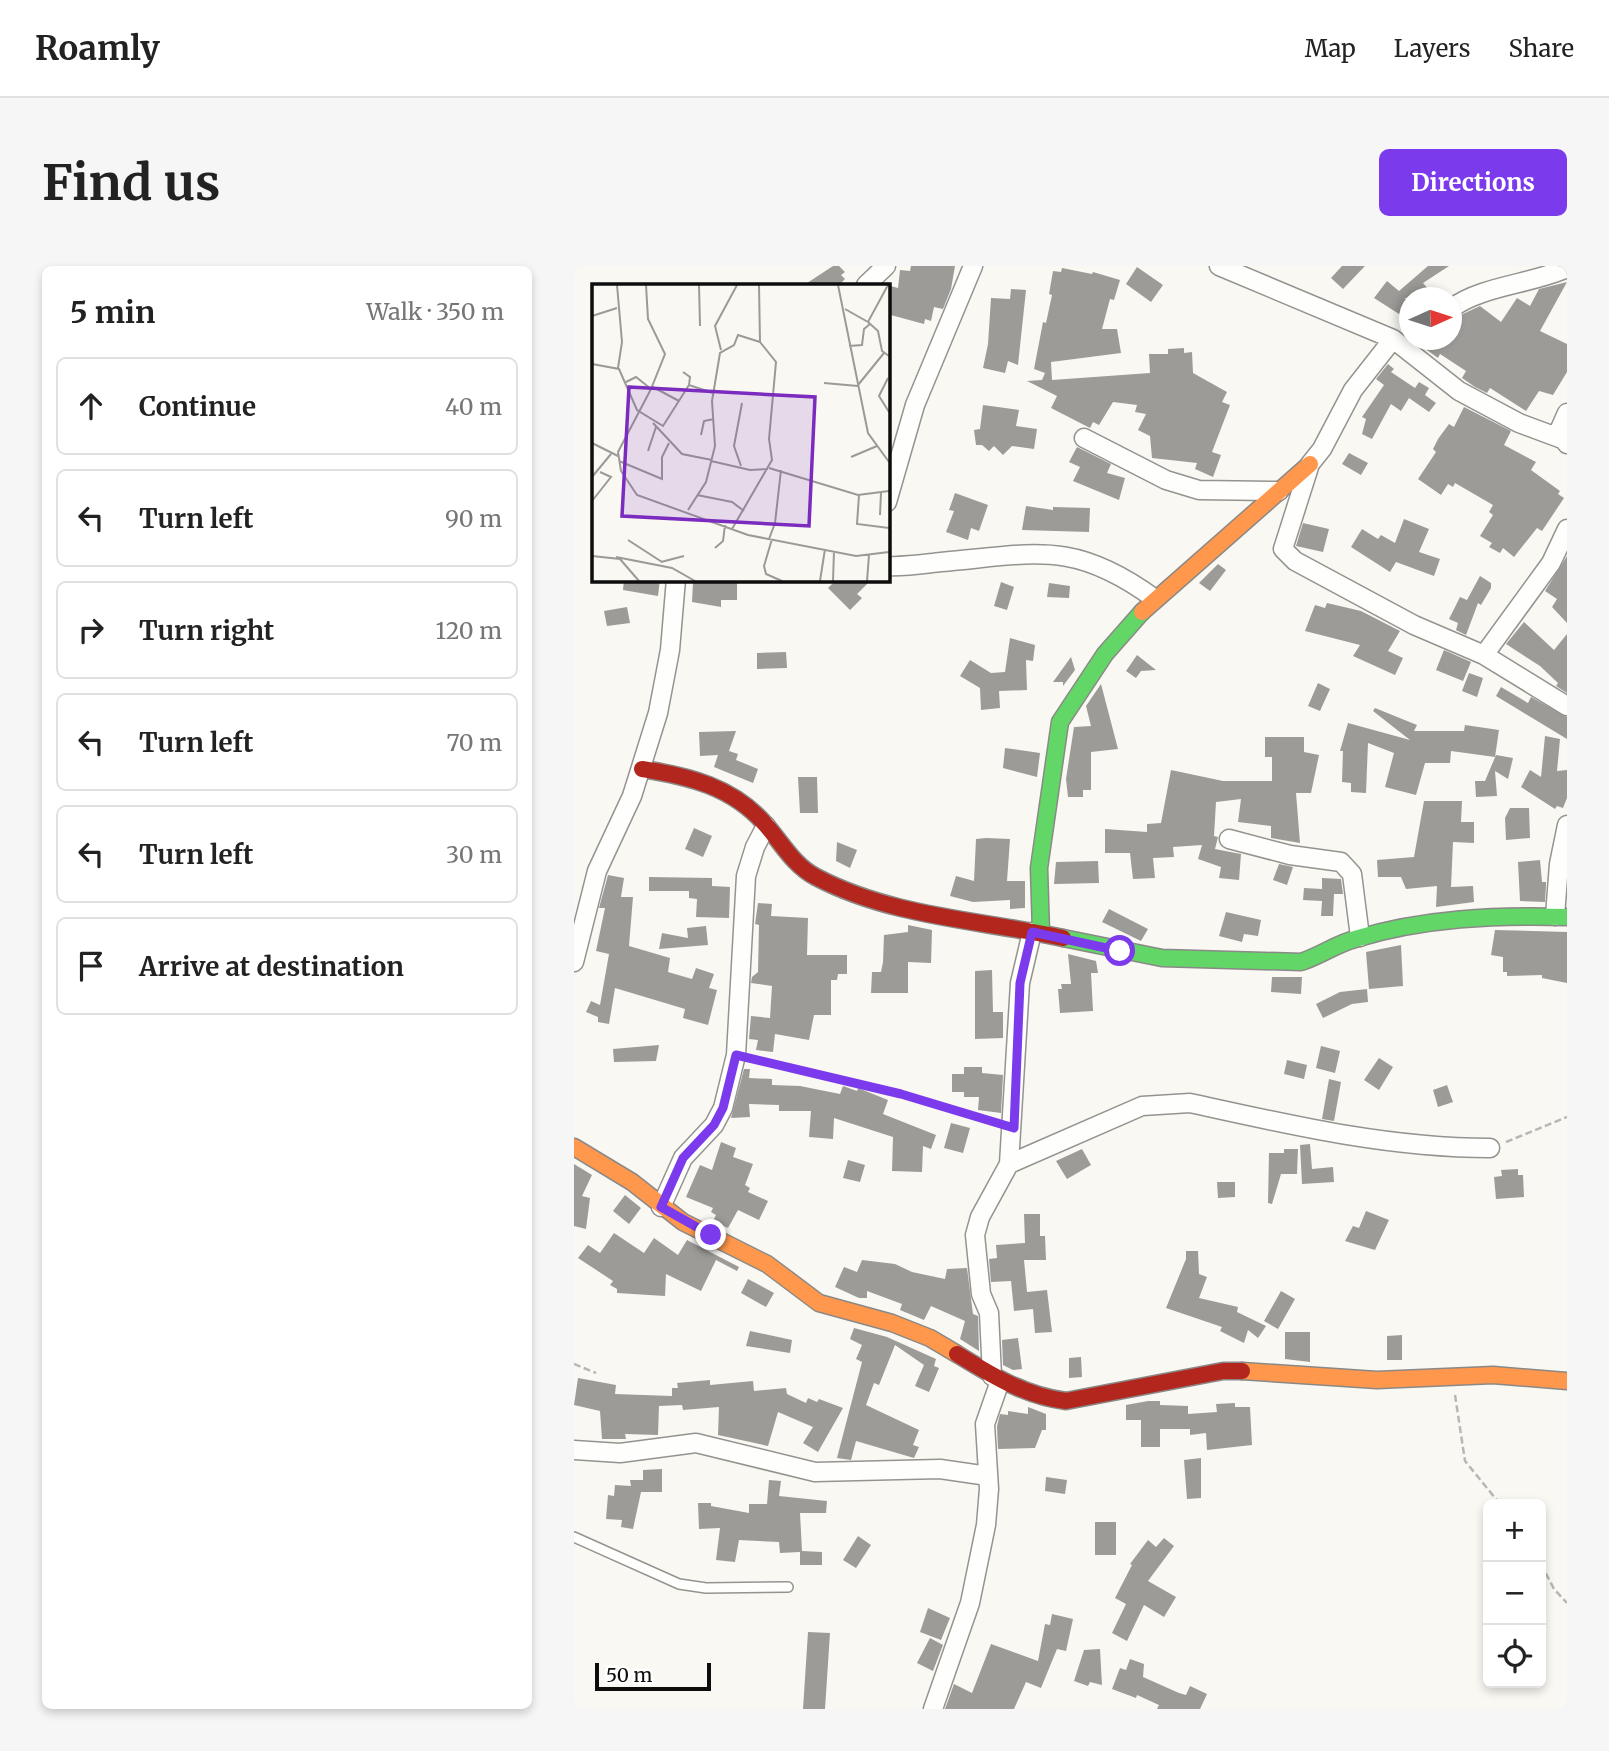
<!DOCTYPE html>
<html lang="en">
<head>
<meta charset="utf-8">
<style>
	:root { --surface:#fff; --page:#f6f6f6; --text:#222; --muted:#767676; --line:#e0e0e0; --accent:#7c3aed }
	body { margin:0; font-family:Merriweather,serif; background:var(--page); color:var(--text) }
	.controls { position:absolute; right:21px; bottom:21px; display:grid; overflow:hidden; border-radius:10px; box-shadow:0 4px 10px #0003 }
	.controls button { width:63px; height:63px; display:grid; place-items:center; padding:0; border:0; border-bottom:2px solid var(--line); background:var(--surface); color:var(--text); font:35px sans-serif }
	.compass { position:absolute; left:825px; top:21px; width:63px; height:63px; border-radius:50%; background:var(--surface); box-shadow:0 4px 10px #0003; rotate:87deg }
	.scale { position:absolute; left:21px; bottom:18px; width:116px; box-sizing:border-box; padding-left:7px; border:4px solid #0d0d0d; border-top:0; font-size:19px; line-height:24px; white-space:nowrap; color:#0d0d0d; -webkit-text-stroke:5px #fff; paint-order:stroke }
	.stop { position:absolute; width:21px; height:21px; margin:-16px; border:5px solid #7c3aed; border-radius:50%; background:#fff }
	.stop.end { background:#7c3aed; border-color:#fff; box-shadow:0 2px 7px #0008 }
	.list { margin:0; padding:0; list-style:none }
	h2 { display:flex; justify-content:space-between; align-items:center; height:91px; margin:0; padding:0 28px; font-size:30px }
	h2 small { font-size:23px; font-weight:400; color:var(--muted) }
	.list li { display:grid; grid-template-columns:46px 1fr auto; gap:21px; align-items:center; box-sizing:border-box; height:98px; margin:0 14px 14px; padding:0 14px; border:2px solid var(--line); border-radius:10px }
	.list b { display:block; font-size:26px; white-space:nowrap }
	.list em { font-size:23px; font-style:normal; color:var(--muted) }
	.icon { flex:none; width:38px; height:38px; fill:none; stroke:currentColor; stroke-width:2; stroke-linecap:round; stroke-linejoin:round }
	.map { position:relative; flex:none; width:993px; height:1443px; overflow:hidden; border-radius:10px }
	header { display:flex; align-items:center; gap:42px; box-sizing:border-box; height:98px; padding:0 35px; background:var(--surface); border-bottom:2px solid var(--line) }
	header strong { font-size:33px }
	nav { display:flex; gap:38px; margin-inline-start:auto; font-size:24px }
	.intro { display:flex; align-items:center; justify-content:space-between; box-sizing:border-box; height:168px; padding:0 42px }
	h1 { margin:0; font-size:49px }
	.button { padding:18px 32px; border-radius:10px; background:var(--accent); color:#fff; font-size:24px; font-weight:700 }
	main { display:flex; gap:42px; padding:0 42px }
	aside { flex:1; background:var(--surface); border-radius:10px; box-shadow:0 4px 10px #0003 }
	.map>svg:first-child { display:block }
</style>
</head>
<body>
<header>
<strong>Roamly</strong>
<nav><a>Map</a><a>Layers</a><a>Share</a></nav>
</header>
<div class="intro"><h1>Find us</h1><a class="button">Directions</a></div>
<main>
<aside>
<h2>5 min<small>Walk · 350 m</small></h2>
<ul class="list">
<li><svg class="icon" aria-label="ahead" viewBox="0 0 24 24"><path d="M12 20V5M6 11l6-6 6 6"/></svg><div><b>Continue</b></div><em>40 m</em></li>
<li><svg class="icon" aria-label="left" viewBox="0 0 24 24"><path d="M17 20v-9H6M10 6l-5 5 5 5"/></svg><div><b>Turn left</b></div><em>90 m</em></li>
<li><svg class="icon" aria-label="right" viewBox="0 0 24 24"><path d="M7 20v-9h11M14 6l5 5-5 5"/></svg><div><b>Turn right</b></div><em>120 m</em></li>
<li><svg class="icon" aria-label="left" viewBox="0 0 24 24"><path d="M17 20v-9H6M10 6l-5 5 5 5"/></svg><div><b>Turn left</b></div><em>70 m</em></li>
<li><svg class="icon" aria-label="left" viewBox="0 0 24 24"><path d="M17 20v-9H6M10 6l-5 5 5 5"/></svg><div><b>Turn left</b></div><em>30 m</em></li>
<li><svg class="icon" aria-label="arrive" viewBox="0 0 24 24"><path d="M6 21V4h12l-3 4 3 4H6"/></svg><div><b>Arrive at destination</b></div></li>
</ul>
</aside>
<div class="map">
<svg width="993" height="1443" viewBox="0 0 993 1443">
	<rect width="100%" height="100%" fill="#faf8f2"/>
	<!-- building -->
	<path fill="#9d9b98" d="M259 0H265L271 6 267 9 271 13 265 19H230Z
		M337 0H381L377 23 369 43 360 41 357 55 351 53 350 58 313 48 317 33 313 32V19L324 22 326 4 336 5Z
		M768 0H791L769 23 757 12Z
		M854 0H875L849 17 862 32H830L836 35V55L800 32 813 15 825 25Z
		M563 1 589 19 577 36 552 18Z
		M488 2 518 8 519 6 546 14 540 34 536 33 528 63H543L547 87 477 96 478 114 576 107 575 88H594V83L610 82V87L618 86 619 107 653 126 648 136 656 139 638 186 647 189 639 211 621 203 623 197 578 192 576 170 564 164 572 148 561 146 563 139 539 136 525 159 519 156 516 162 477 142 483 130 453 115 468 114 471 107 460 103 469 56 472 57 478 29 475 28 479 5 487 6Z
		M993 16 966 65 993 78V106L979 129 965 125 952 145 916 122 913 127 901 121 888 112 892 105 866 88 864 92 853 84 860 74H878V53L906 40 927 56 943 32 956 40 965 23Z
		M437 23 452 24 444 99 434 95 431 107 409 102 414 78 417 32 436 33Z
		M814 98 820 103 817 106 841 122 845 116 855 122 851 129 862 137 855 146 835 132 827 145 817 138 798 173 788 168 792 153 788 151 810 119 802 113Z
		M409 139 445 144 442 160 463 163 460 183 438 180 429 189 420 180 415 185 408 179H402L400 164 406 163Z
		M890 141 937 165 930 179 962 196 957 204 986 225 984 228 990 232 968 265 963 262 940 291 929 282 926 287 915 281 918 277 906 270 919 249 915 246 919 239 881 217 879 221 874 218 867 229 844 213 862 186 859 183 864 173 875 158 880 161Z
		M503 181 537 198 533 207 551 212 545 234 499 215 506 201 495 196Z
		M775 187 794 197 787 209 768 198Z
		M381 227 414 239 405 265 397 262 394 274 372 266 380 245 375 244Z
		M452 240 479 244V241L516 242 515 266 448 264Z
		M830 253 855 263 845 286 866 293 860 310 822 296 816 306 777 281 788 263 804 273 807 269 821 277Z
		M729 257 755 263 749 286 722 280Z
		M993 290V357L978 341 983 333 971 325Z
		M644 298 652 304 636 325 625 317Z
		M906 310 917 317V322L907 339 904 337 892 369 882 364 884 357 875 353 886 331 893 334Z
		M50 313H86L84 330 49 324Z
		M126 313H163V334H147V341L118 336 119 316 125 317Z
		M263 313H298L283 328 288 332 276 344 254 322Z
		M427 316 440 321 433 344 420 340Z
		M475 317 496 320 495 332 473 331Z
		M753 337 787 345 826 365 814 385 829 392 821 409 779 390 786 379 731 365 741 339 751 342Z
		M53 341 56 357 33 360 30 345Z
		M950 356 980 384 993 368V427L982 420 984 417 966 400 932 378Z
		M436 372 461 379 459 395 452 394 453 424 425 425 426 442 407 444 406 422 386 410 396 394 417 407 431 406Z
		M870 384 897 396 889 415 862 404Z
		M212 386 213 402 183 403V387Z
		M563 389 582 404 567 405 562 412 552 405Z
		M497 391 501 404 489 420V416H479Z
		M895 407 909 412 903 431 888 425Z
		M744 417 756 423 746 445 734 440Z
		M527 418 544 483 517 486V524H509V531H494L492 513 500 461 517 460 512 440Z
		M927 421 954 437 957 431 993 451V473L922 430Z
		M801 442 843 459 840 465H890L891 459 925 464 921 491 877 485 876 497H851L842 529 811 521 820 487 794 477 792 527 777 526V517L768 516 769 485H766L774 457 836 474 799 445Z
		M162 465 155 485 164 488 162 494 184 503 179 517 140 501 144 489 126 490 125 466Z
		M971 470 986 473 983 505 993 504V532L989 542 983 540 981 543 947 521 956 504 967 511Z
		M691 471H730V486L745 489 737 527H722L726 577 697 572V560L664 556 667 533 642 536 640 570 644 571 641 583 667 588 665 614 645 612 647 601 624 593 628 579 599 581 600 591 579 592 581 612 559 613 556 587H531V563L573 566V558L587 557 597 504 649 515H698V491H691Z
		M431 482 466 487 463 511 429 502Z
		M922 489 939 492 934 513 921 505 923 530 902 531 901 515H911Z
		M224 511H243L244 547H226Z
		M850 535H888L887 556H900V577L879 576 877 621 899 620 900 636 862 641 863 620 832 623 827 611H804L803 594 840 591Z
		M936 542H955L956 572 932 574 931 552Z
		M120 562 138 570 129 591 111 583Z
		M412 572 436 573 433 615H451V642L436 643V634L399 636 376 630 382 610 400 615 402 573Z
		M263 576 283 584 276 602 262 595Z
		M966 594 968 616H972V619L971 636 946 635 944 596Z
		M524 595 525 617 480 618 482 596Z
		M705 598 719 601 713 619 699 614Z
		M34 609 50 612 47 631H59L55 680 96 692 94 706 118 713 122 702 140 708 135 722 143 724 134 759 109 752 111 743 41 722 35 758 24 756V751L12 746 17 735 26 739 35 688 22 685 31 642H25Z
		M75 611 138 612V620L156 621 155 652 122 651 123 633 115 632V625H75Z
		M748 612 767 613 769 628H760L759 650H747L748 635 729 634 730 622 748 623Z
		M184 637 198 638 197 650 234 652 233 689H273V708H264L263 714H257V749H240L235 774 201 768 199 786 182 784 184 774 175 773 177 750 196 752 198 720 177 717 178 711 184 706 185 659 181 658Z
		M535 643 574 663 567 675 528 656Z
		M652 646 687 654 684 670 670 668 668 676 645 670Z
		M334 659 358 664 357 697 334 696V727H297L298 706H307L309 696 310 669 334 666Z
		M132 660 134 679 85 683 88 667 114 672 113 662Z
		M921 664 993 666V717L968 712V709L933 710V706H929V691L917 689Z
		M827 679 829 720 795 723 792 686Z
		M494 688 522 695 524 707H517L519 745 486 747 484 723H488L487 718H497Z
		M418 704 419 746H429V772L401 773V705Z
		M698 711H728L727 728 697 726Z
		M793 723 794 736 778 738 749 752 742 738 766 726Z
		M85 779 82 795 40 796 39 783Z
		M747 780 766 785 761 807 742 802Z
		M805 792 819 801 805 824 790 814Z
		M713 794 733 799 730 813 710 808Z
		M390 801H408V807L429 809 427 847 404 844 405 831H390V826H378V808H390Z
		M170 803H176L175 812 198 813V819L226 820 266 828 269 820 283 825 284 822 314 834 309 848 362 869 357 883 349 880 348 906 318 905 319 871 260 852 259 873 235 871 237 845H205V839L175 838 176 851 157 852Z
		M755 813 767 816 760 855 748 853Z
		M873 819 879 836 864 841 859 824Z
		M377 857 396 862 389 887 370 882Z
		M147 876 162 882 159 891 179 898 171 919 176 922 174 926 194 935 185 954 164 944 154 962 139 955 142 949 137 946 139 942 112 931 126 899 138 904Z
		M736 878 738 903 759 901 760 916 728 918 726 879Z
		M508 883 517 899 493 913 482 895Z
		M710 883H724L723 908H707L698 938 694 937 695 887H710Z
		M274 894 291 899 286 916 269 912Z
		M0 898 18 909 8 930 16 932 12 963 0 960Z
		M944 903V909H949L950 931 922 933 920 911 928 910 927 904Z
		M643 916H661V931L644 932Z
		M51 929 67 942 55 958 39 945Z
		M792 945 815 954 801 984 771 975 779 960 785 962Z
		M450 948H466V970H471L472 994H450L453 1026 473 1024 478 1066 461 1067 459 1043 440 1045 437 1015 417 1016 415 993 423 992 422 979 451 977Z
		M40 967 70 987 80 972 104 989 113 974 165 1001 163 1005 142 994 127 1025 92 1008 91 1030 43 1027V1023L36 1019 39 1015 4 992 14 979 26 987Z
		M612 985H624L625 1008 633 1011 625 1032 664 1041 663 1046 692 1060 684 1072 674 1064 670 1077 646 1065 648 1061 592 1042 612 993Z
		M288 994 321 998 338 1006 371 1013 373 1003 393 1002 399 1048 404 1050 405 1085 386 1073 391 1055 357 1040 350 1054 326 1044 328 1038 293 1025V1032H285L261 1021 270 1001 283 1006Z
		M174 1013 200 1027 192 1041 167 1027Z
		M707 1025 721 1033 704 1063 690 1055Z
		M280 1062 313 1071 362 1093 360 1100 365 1102 355 1126 341 1120 350 1099 321 1079 305 1119 300 1117 292 1139 345 1164 339 1179 345 1181 340 1192 282 1175 277 1194 263 1192 288 1096 282 1093 288 1079 276 1073Z
		M176 1065 218 1074 216 1087 172 1080Z
		M711 1066H736V1096L711 1093Z
		M828 1069V1094H813V1070Z
		M444 1072 448 1103 439 1104 429 1099 428 1074Z
		M507 1091 508 1111 495 1112V1092Z
		M4 1112 42 1119 41 1128 98 1130V1122H104L103 1117 136 1114V1119L179 1115 180 1125 212 1122 213 1128 232 1137 234 1132 243 1136 245 1133 269 1142 244 1186 229 1177 239 1161 204 1146 194 1180 144 1169 145 1141 109 1144 108 1139 85 1140 84 1169 51 1168 52 1173H28L26 1145 0 1139Z
		M574 1135H586V1139L614 1140V1148L643 1146 642 1138 661 1137V1141H676L678 1179 633 1184 632 1167 616 1169V1163H586V1181H567V1154H552V1139Z
		M454 1141 472 1148V1164H468L461 1182 424 1183 423 1160 426 1148 434 1149V1145L454 1148Z
		M627 1192V1232L613 1233 610 1194Z
		M88 1203V1226H67L59 1263 47 1261 48 1254 32 1253 34 1229 40 1230 41 1219 57 1220 56 1214H69V1204Z
		M472 1211 493 1214 491 1228 471 1225Z
		M195 1214 207 1215 205 1230 253 1235 252 1247H226L228 1285 248 1286V1299H226V1286L206 1287 205 1276 165 1274 161 1296 142 1294 146 1262 125 1263 124 1237H137V1240L175 1247V1238H193Z
		M521 1256H542V1289H521Z
		M284 1270 297 1279 282 1302 269 1294Z
		M590 1272 600 1280 574 1315 602 1331 590 1351 570 1339 553 1375 538 1367 552 1338 541 1332 558 1299 556 1298 574 1274 582 1281Z
		M354 1342 376 1352 367 1374 346 1366Z
		M478 1348 499 1353 492 1385 483 1383 467 1422 452 1416 440 1443H371L380 1418 398 1427 417 1378 464 1395 471 1358 476 1359Z
		M234 1366 256 1367 251 1443H229Z
		M356 1372 369 1379 359 1405 343 1397Z
		M526 1383 528 1419 516 1416 514 1420 500 1415 510 1384Z
		M556 1393 570 1398 569 1411 605 1427 612 1429 616 1420 633 1428 626 1443H583L585 1439 563 1429 562 1432 538 1423 546 1402 552 1404Z"/>
	<g fill="none" stroke-linecap="round" stroke-linejoin="round">
		<!-- lane casing -->
		<g stroke="#949390" stroke-width="12">
			<path id="lane" d="M0 1271 105 1318 132 1322 214 1321"/>
		</g>
		<!-- street casing -->
		<g stroke="#949390" stroke-width="21">
			<path id="street" d="M645 0 819 73 885 125 945 157 988 173
				M292 19 312 0
				M878 42C907 20 958 18 993 2
				M819 73 779 124 748 183 736 198 709 283 721 295 840 359 910 389 993 440
				M993 147 985 165 993 178
				M510 172 592 214 625 224 705 225
				M313 236 341 139 399 0
				M313 300C331 301 349 298 367 296 461 288 499 273 581 333
				M910 389 977 297 993 263
				M655 573 716 589 767 596 778 608 786 671
				M981 650 985 598 993 559
				M0 696 23 605 58 530 84 447 96 384 102 313
				M435 898 568 840 616 837C716 859 814 882 916 882
				M87 941 109 892 140 859 149 842 162 789 172 610 181 581 192 560
				M418 1110 415 1047 407 1028 401 969 406 951 435 898 446 717 458 666
				M0 1184 46 1187 122 1177 241 1206 366 1203 414 1210
				M359 1443 396 1337 412 1259 415 1223 411 1158 426 1115"/>
		</g>
		<!-- fast casing -->
		<g stroke="#8a8987" stroke-width="19">
			<path id="fast" d="M467 667 465 602 486 456 531 388 568 346
				M489 672 588 692 727 696C746 690 762 678 781 673 849 652 922 649 993 651"/>
		</g>
		<!-- slow casing -->
		<g stroke="#8a8987" stroke-width="19">
			<path id="slow" d="M568 346 736 198
				M0 881 58 916 109 956 193 998 245 1037 318 1057 356 1072 383 1088
				M668 1105 803 1114 919 1109 993 1115"/>
		</g>
		<!-- jam casing -->
		<g stroke="#8a8987" stroke-width="19">
			<path id="jam" d="M68 503C115 510 159 521 191 558 208 577 219 599 242 611 318 651 407 654 489 672
				M383 1088C417 1109 451 1130 492 1135L649 1105H668"/>
		</g>
		<!-- path -->
		<path stroke="#b8b7b6" stroke-width="2.5" stroke-dasharray="7 3.5" stroke-linecap="butt" d="M179 793 327 828 423 857
			M932 876 993 851
			M0 1098 22 1107
			M881 1129 891 1195 926 1238
			M967 1298 980 1323 993 1337"/>
		<!-- lane -->
		<use href="#lane" stroke="#fefefd" stroke-width="9"/>
		<!-- street -->
		<use href="#street" stroke="#fefefd" stroke-width="18"/>
		<!-- fast -->
		<use href="#fast" stroke="#63d668" stroke-width="16"/>
		<!-- slow -->
		<use href="#slow" stroke="#ff974d" stroke-width="16"/>
		<!-- jam -->
		<use href="#jam" stroke="#b3261e" stroke-width="16"/>
	</g>
	<g fill="none" stroke-linecap="round" stroke-linejoin="round">
		<!-- route -->
		<path stroke="#7c3aed" stroke-width="9" d="M137 969 87 941 109 892 140 859 149 842 162 789 327 828 440 862 446 717 458 666 546 685"/>
	</g>
	<!-- overview -->
	<g transform="translate(18 18)">
		<rect width="298" height="298" fill="#faf8f2"/>
		<path fill="none" stroke="#9b9a96" stroke-width="2" d="M25 1 30 58 26 84M107 1 108 42M246 1 276 149 297 178M253 25 276 38 296 1M0 32 25 24M276 38 286 47 290 67 297 72M257 62 270 61 272 45 278 40M129 66 123 42 145 1M0 80 27 85 45 126 71 142 97 101 98 93 91 88M296 94 287 112 297 128M34 98 44 93 59 105 73 70 56 35 54 1M232 99 266 102M97 101 121 109M266 101 292 69M61 103 87 117M59 105 26 168 29 187 45 211 156 251 264 272 297 268M61 139 90 170 120 176M109 151 112 137 122 135M0 159 26 172M56 167 64 143M259 173 285 162M27 177 70 195V173L77 159M119 177 158 186 176 185M149 182 142 162 150 119M177 184 266 211 297 207M0 193 19 170M105 211 140 218 152 227M267 211 265 240 297 244M0 217 19 193 8 188M96 226 114 198 123 162 120 117 128 69 142 61 146 51 168 58M288 231 289 209M140 245 180 176 177 155 184 78 168 58 167 1M177 255 183 239 189 186M180 255 172 282 174 290 190 297M36 256 70 278M123 264 131 257 133 241M0 272 28 275 47 297M24 273 80 284 103 297M69 278 92 272M228 297 233 265M241 297 242 267M275 297 277 271"/>
		<path fill="#7b2cbf" fill-opacity="0.15" stroke="#7b2cbf" stroke-width="3.5" d="M37 103 223 113 217 242 30 232Z"/>
		<rect width="298" height="298" fill="none" stroke="#0d0d0d" stroke-width="3.5"/>
	</g>
</svg>
<div class="controls">
<button>+</button>
<button>−</button>
<button><svg class="icon" aria-label="locate" viewBox="0 0 24 24"><circle cx="12" cy="12" r="6"/><path d="M12 2v4M12 18v4M2 12h4M18 12h4"/></svg></button>
</div>
<svg class="compass" viewBox="-18 -18 36 36"><path d="M0-13l5 13h-10z" fill="#e53935"/><path d="M0 13l5-13h-10z" fill="#767676"/></svg>
<div class="scale">50 m</div>
<div class="stop" style="left:546px;top:685px"></div>
<div class="stop end" style="left:137px;top:969px"></div>
</div>
</main>
</body>
</html>
